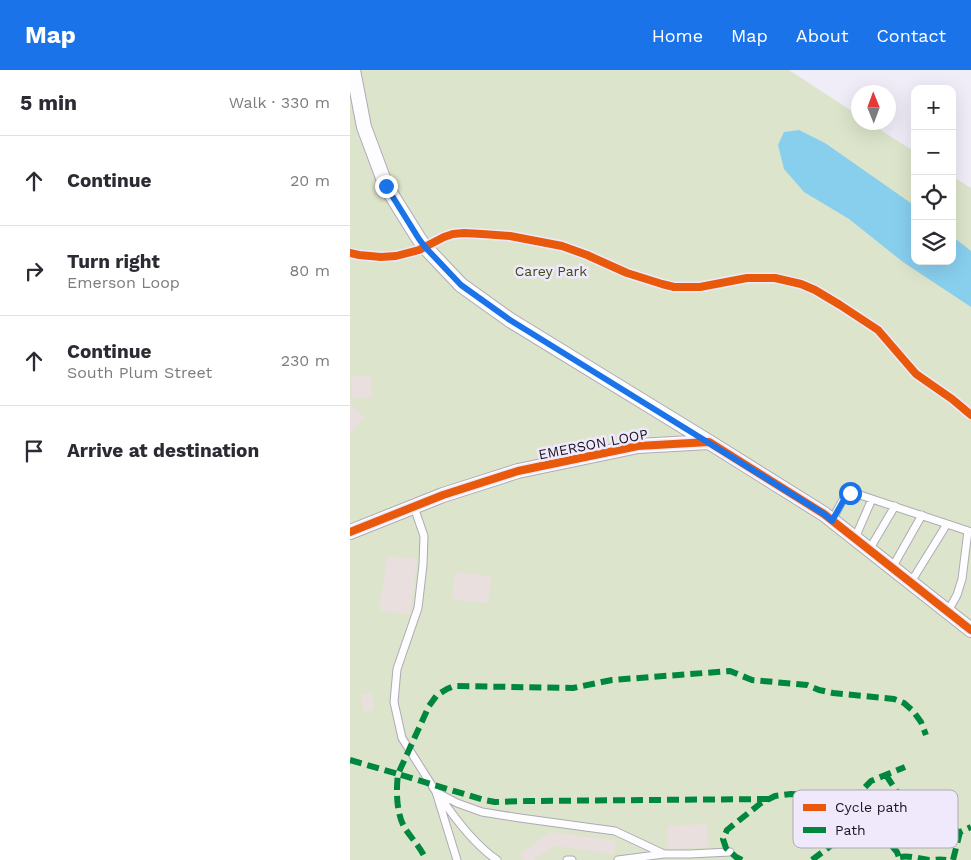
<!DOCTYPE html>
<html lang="en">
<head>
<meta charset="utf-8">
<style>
	:root { --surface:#fff; --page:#f7f7f7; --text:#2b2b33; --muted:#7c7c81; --line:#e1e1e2; --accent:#1a73e8 }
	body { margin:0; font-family:"Work Sans",sans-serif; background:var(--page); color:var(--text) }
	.controls { position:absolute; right:15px; top:15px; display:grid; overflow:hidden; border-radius:10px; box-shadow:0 5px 20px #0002 }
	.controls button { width:45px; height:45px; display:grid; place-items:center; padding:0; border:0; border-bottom:1px solid var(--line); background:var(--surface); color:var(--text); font:25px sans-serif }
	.compass { position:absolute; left:501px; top:15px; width:45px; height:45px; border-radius:50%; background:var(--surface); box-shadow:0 5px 20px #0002; rotate:359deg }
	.stop { position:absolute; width:15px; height:15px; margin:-11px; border:4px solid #1a73e8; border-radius:50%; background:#fff }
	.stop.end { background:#1a73e8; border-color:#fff; box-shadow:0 1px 5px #0008 }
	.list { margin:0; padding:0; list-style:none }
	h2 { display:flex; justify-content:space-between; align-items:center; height:65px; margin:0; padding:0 20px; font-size:21px }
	h2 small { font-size:16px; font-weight:400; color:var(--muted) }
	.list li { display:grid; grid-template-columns:32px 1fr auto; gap:15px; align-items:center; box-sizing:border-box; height:90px; padding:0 20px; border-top:1px solid var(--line) }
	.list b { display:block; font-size:19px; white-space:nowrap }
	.list p { margin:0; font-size:16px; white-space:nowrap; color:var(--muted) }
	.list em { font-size:16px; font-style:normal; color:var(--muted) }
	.icon { flex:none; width:28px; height:28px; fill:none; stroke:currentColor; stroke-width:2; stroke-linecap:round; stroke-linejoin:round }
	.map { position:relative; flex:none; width:621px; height:790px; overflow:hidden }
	header { display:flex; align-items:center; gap:30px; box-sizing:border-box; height:70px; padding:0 25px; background:var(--accent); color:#fff }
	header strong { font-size:24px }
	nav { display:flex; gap:28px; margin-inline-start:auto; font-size:18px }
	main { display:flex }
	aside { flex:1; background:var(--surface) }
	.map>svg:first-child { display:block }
</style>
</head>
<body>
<header>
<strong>Map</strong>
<nav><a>Home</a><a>Map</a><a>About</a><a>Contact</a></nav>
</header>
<main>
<aside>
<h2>5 min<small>Walk · 330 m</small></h2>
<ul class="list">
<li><svg class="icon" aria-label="ahead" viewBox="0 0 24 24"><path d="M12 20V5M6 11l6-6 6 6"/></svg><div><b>Continue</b></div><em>20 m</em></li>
<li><svg class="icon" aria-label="right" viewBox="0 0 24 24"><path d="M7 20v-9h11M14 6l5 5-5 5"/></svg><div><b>Turn right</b><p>Emerson Loop</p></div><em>80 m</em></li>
<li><svg class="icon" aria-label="ahead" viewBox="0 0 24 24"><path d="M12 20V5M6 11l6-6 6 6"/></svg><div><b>Continue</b><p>South Plum Street</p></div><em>230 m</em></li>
<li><svg class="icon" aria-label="arrive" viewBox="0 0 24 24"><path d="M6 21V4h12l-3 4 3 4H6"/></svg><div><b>Arrive at destination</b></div></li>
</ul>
</aside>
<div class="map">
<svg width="621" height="790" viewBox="0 0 621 790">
	<rect width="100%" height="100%" fill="#f1edf8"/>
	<!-- green -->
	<path fill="#dce5cb" d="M0 0H439L508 45V52L520 53 565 82V191H602V106L621 118V790H0Z"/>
	<!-- water -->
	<path fill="#88cfee" d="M449 60 475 73 565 136V191H602V166L621 181V237L553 192 499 149 454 122 434 99 428 75 434 62Z"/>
	<!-- building -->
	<path fill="#e9dfde" d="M20 305 22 327 3 329 1 307Z
		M0 333 15 348 0 363Z
		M37 486 67 489 60 545 29 540Z
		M105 502 141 506 138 533 102 530Z
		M22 623 24 640 13 642 11 624Z
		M356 754 358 777 318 779 317 756Z
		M201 762 266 771 264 784 204 776 184 790H175L170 784Z"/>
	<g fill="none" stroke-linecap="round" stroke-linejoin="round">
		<!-- service casing -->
		<g stroke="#aeaab5" stroke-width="9">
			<path id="service" d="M64 437 74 466 73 495 68 538 47 599 44 632 52 668 86 722 107 790
				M482 451C487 442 493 423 504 423L621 462
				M505 468 522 429
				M519 480 545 436
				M542 498 572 445
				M561 512 597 454
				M598 541 607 525 612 509 618 461
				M86 722 107 733 132 742 170 748 265 761 314 784H340L380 782
				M91 728C106 750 125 775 147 790
				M217 790H222
				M268 790 314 784"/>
		</g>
		<!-- minor casing -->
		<g stroke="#aeaab5" stroke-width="16">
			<path id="minor" d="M3 0 14 57 36 116 69 169 75 177 111 215 160 250 359 372
				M0 462 93 425 168 401 288 376 359 372 474 444 621 560"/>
		</g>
		<!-- service -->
		<use href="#service" stroke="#fdfcfe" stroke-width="7"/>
		<!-- minor -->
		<use href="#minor" stroke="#fdfcfe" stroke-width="14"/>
		<!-- quiet -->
		<path stroke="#00873e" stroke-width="6" stroke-dasharray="12 6" stroke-linecap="butt" d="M0 690 48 704C46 721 46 745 56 760 63 770 71 778 76 790
			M536 705 564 748 610 762 621 757
			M419 729 177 731 145 732 134 730 48 704 79 636 87 625 97 619 104 616 223 618 262 610 380 601 402 610 457 615 469 620 483 623 544 629 554 633 563 641 571 652 576 665
			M495 765 501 732 521 711 555 697
			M550 787C560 785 569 789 579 790 585 790 590 789 596 790
			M392 790 386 787 376 778 373 769 377 760 411 733 425 726 441 724 471 726 485 728H505
			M462 790 495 765 542 776 547 782 550 790
			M603 790 610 762"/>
		<!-- cycleway casing -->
		<g stroke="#f0e9fc" stroke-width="11">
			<path id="cycleway" d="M0 183 9 185 31 187 46 186 69 180 94 167 103 164 114 163 132 164 160 166 212 176 237 185 277 203 312 214 324 217H350L397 208H425L451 214 465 220 490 235 528 260 566 304 602 329 621 345
				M0 462 93 425 168 401 288 376 359 372 474 444 621 560"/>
		</g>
		<!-- cycleway -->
		<use href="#cycleway" stroke="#e8590c" stroke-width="8"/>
	</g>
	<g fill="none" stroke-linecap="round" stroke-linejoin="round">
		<!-- route -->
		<path stroke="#1a73e8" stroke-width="6" d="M36 116 69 169 75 177 111 215 160 250 474 444 482 451 496 426 500 423"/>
	</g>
	<g text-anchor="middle" stroke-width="5" stroke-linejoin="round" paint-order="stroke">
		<!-- park labels -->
		<g font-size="14" fill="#3c4c12" stroke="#f0e9fc">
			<text x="201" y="206">Carey Park</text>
		</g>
		<!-- street labels -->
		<g font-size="14" fill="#191520" stroke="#f0e9fc">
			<text transform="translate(243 374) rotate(-11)" y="5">EMERSON LOOP</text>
		</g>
	</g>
	<!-- legend -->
	<rect x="443" y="720" width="165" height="58" rx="8" fill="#f0e9fc" stroke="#b0a9ba" stroke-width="1"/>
	<rect x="453" y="734" width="23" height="7" fill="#e8590c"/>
	<rect x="453" y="757" width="23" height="6" fill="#00873e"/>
	<g font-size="14" fill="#191520">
		<text x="485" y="742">Cycle path</text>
		<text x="485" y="765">Path</text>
	</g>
</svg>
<div class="controls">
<button>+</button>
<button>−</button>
<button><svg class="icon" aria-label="locate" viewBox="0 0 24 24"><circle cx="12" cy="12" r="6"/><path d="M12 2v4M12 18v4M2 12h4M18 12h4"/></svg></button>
<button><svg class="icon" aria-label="layers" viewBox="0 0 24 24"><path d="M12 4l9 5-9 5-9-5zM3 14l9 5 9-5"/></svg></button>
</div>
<svg class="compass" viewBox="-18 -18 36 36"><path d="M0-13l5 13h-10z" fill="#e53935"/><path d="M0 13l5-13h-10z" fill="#7c7c81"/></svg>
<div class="stop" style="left:500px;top:423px"></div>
<div class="stop end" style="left:36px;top:116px"></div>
</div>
</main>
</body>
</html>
